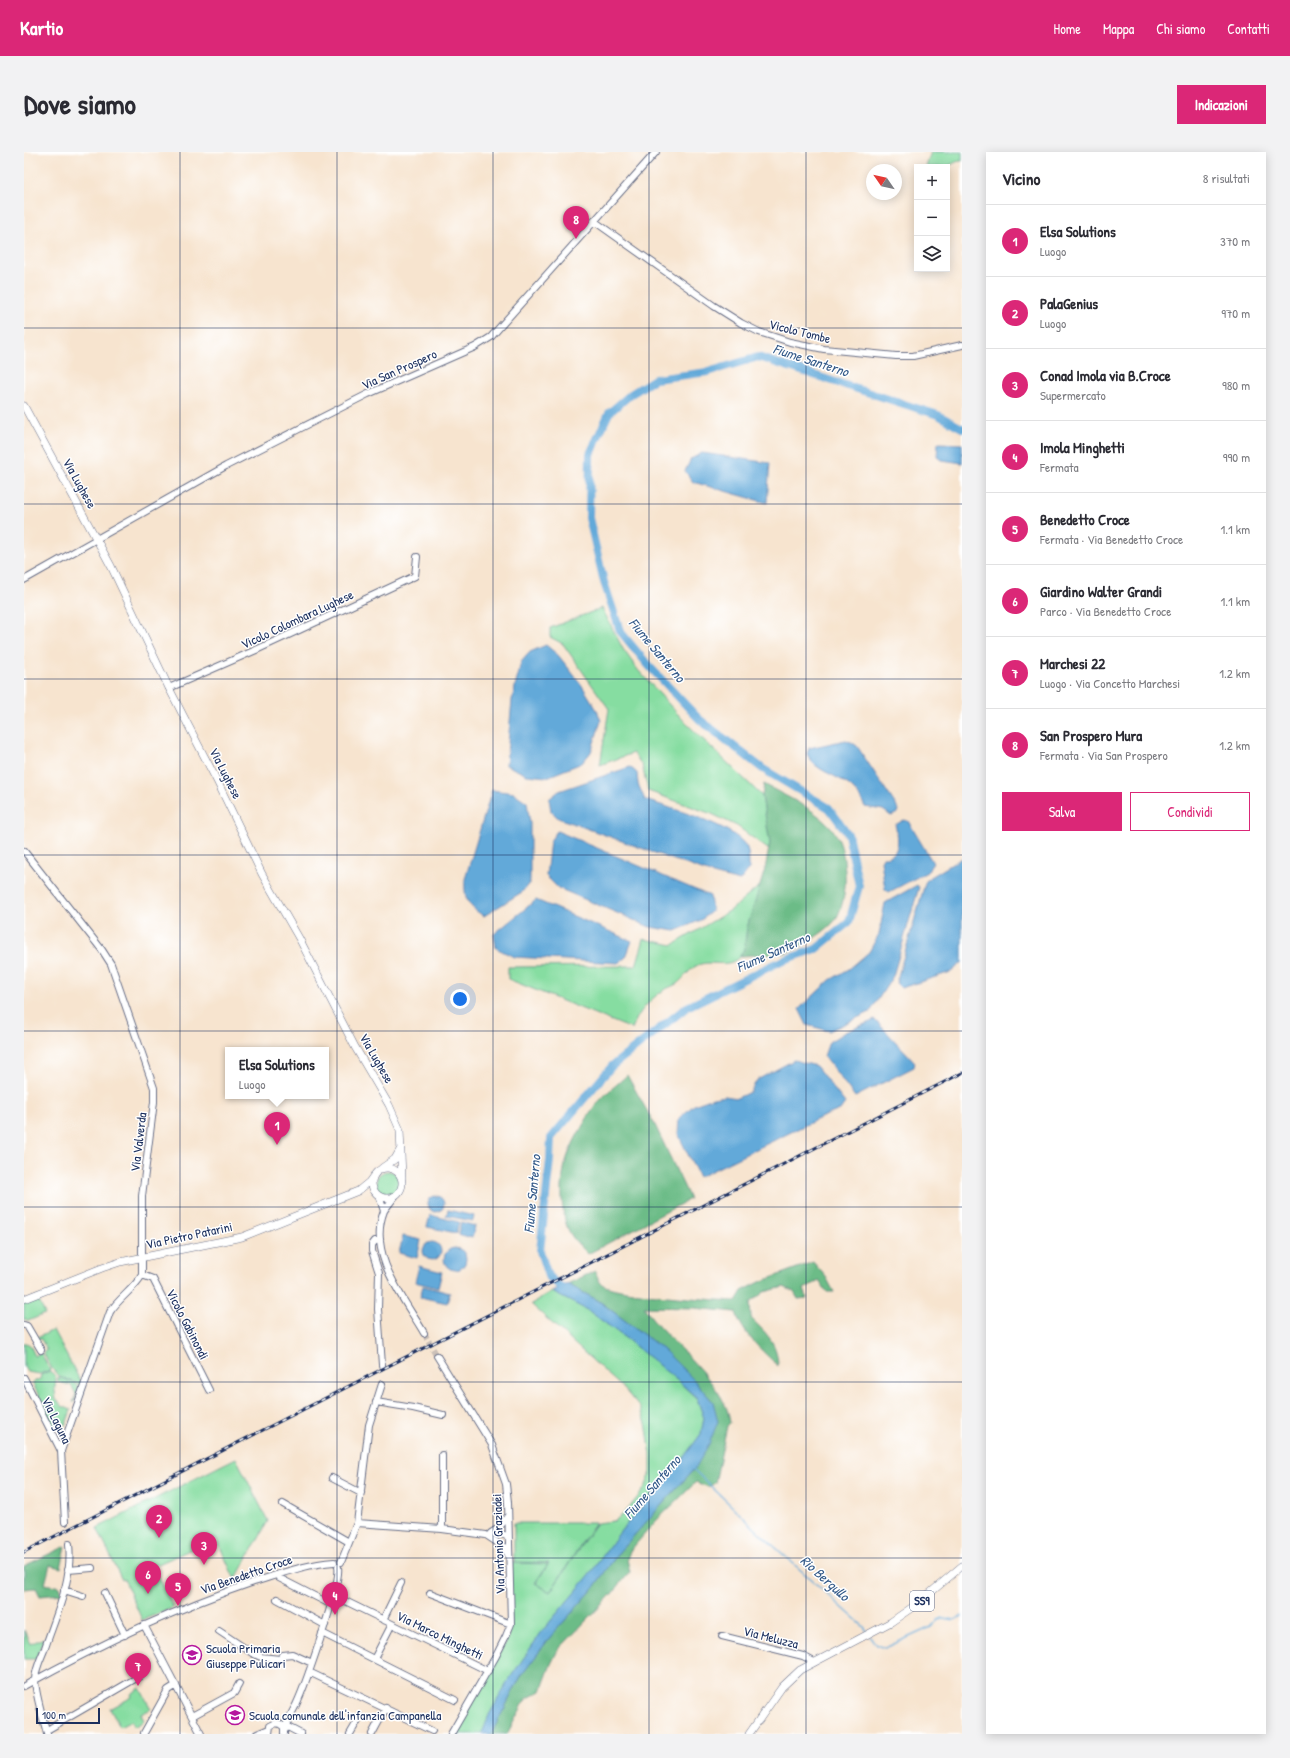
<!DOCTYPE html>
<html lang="it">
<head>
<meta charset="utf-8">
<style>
	:root { --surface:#fff; --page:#f2f2f3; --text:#2b2b33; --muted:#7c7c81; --line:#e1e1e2; --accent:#db2777 }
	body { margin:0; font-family:"Patrick Hand",sans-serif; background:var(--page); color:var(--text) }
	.controls { position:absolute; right:12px; top:12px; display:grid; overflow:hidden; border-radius:0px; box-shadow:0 2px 10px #0003 }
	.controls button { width:36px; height:36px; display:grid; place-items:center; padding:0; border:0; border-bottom:1px solid var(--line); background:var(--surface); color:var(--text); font:20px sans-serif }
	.compass { position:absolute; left:842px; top:12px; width:36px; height:36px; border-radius:50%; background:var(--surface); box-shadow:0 2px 10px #0003; rotate:304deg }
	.scale { position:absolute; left:12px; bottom:10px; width:64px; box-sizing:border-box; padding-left:4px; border:2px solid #1b2f5e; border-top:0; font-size:11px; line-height:14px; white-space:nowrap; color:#1b2f5e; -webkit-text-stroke:3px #fff; paint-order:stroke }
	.you { position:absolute; left:436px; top:847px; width:14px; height:14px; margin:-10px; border:3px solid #fff; border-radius:50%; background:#1a73e8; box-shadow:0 0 0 6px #1a73e833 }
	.badge { display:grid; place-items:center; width:26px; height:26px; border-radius:50%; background:var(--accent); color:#fff; font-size:13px; font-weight:700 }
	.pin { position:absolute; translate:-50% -33px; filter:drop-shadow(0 1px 2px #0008) }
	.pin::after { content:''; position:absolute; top:21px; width:14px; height:12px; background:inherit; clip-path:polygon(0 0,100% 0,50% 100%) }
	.popup { position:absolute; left:201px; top:895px; width:104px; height:52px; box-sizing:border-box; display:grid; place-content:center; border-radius:0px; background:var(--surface); filter:drop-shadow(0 1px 3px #0005); font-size:13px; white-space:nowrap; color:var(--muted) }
	.popup b { font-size:15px; color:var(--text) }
	.popup::after { content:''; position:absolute; left:50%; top:100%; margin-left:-8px; border:8px solid transparent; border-top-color:var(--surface) }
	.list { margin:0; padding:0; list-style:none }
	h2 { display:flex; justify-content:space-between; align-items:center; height:52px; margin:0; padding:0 16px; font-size:17px }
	h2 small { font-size:13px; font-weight:400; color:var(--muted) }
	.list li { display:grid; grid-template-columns:26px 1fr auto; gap:12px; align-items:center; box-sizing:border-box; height:72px; padding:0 16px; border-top:1px solid var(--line) }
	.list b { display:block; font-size:15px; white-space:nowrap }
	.list p { margin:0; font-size:13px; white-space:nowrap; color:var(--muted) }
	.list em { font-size:13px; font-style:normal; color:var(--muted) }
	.actions { display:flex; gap:8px; padding:12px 16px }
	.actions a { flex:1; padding:9px 0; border:1px solid var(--accent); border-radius:0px; text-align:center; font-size:14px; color:var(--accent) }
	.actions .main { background:var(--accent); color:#fff }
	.icon { flex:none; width:22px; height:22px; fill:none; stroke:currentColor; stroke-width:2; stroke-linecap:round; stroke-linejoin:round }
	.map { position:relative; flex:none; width:938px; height:1582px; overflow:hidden; border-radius:0px }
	header { display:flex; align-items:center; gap:24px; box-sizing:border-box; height:56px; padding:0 20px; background:var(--accent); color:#fff }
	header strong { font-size:19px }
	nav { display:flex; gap:22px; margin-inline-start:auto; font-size:14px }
	.intro { display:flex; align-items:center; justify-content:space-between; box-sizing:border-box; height:96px; padding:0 24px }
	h1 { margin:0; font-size:28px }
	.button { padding:10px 18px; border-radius:0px; background:var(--accent); color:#fff; font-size:14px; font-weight:700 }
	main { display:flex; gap:24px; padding:0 24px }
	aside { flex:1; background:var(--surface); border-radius:0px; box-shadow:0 2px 10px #0003 }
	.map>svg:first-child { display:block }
</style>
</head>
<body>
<header>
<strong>Kartio</strong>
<nav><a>Home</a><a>Mappa</a><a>Chi siamo</a><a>Contatti</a></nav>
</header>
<div class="intro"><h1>Dove siamo</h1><a class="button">Indicazioni</a></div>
<main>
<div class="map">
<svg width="938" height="1582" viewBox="0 0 938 1582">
	<rect width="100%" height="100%" fill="#fff"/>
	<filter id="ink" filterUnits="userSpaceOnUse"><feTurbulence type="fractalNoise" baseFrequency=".025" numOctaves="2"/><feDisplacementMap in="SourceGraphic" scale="8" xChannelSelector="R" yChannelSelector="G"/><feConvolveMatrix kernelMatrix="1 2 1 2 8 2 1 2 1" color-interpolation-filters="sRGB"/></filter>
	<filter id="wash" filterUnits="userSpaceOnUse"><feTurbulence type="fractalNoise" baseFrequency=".012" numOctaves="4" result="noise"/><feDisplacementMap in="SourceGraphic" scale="16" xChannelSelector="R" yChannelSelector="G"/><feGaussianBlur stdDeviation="0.9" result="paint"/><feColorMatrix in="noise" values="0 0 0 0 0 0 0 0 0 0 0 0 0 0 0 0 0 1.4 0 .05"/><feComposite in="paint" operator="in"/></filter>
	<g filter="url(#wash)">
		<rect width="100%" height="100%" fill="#f7e4cf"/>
		<!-- green -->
		<path fill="#86dda1" stroke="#508680" d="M907 0H938V9C932 9 931 11 926 13 919 16 909 15 902 15Z
			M578 456 599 497 614 518 661 570 738 644 746 691 745 698 713 674 688 662 624 639 618 613 609 601 576 613 585 557 539 492 526 485V476Z
			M737 733C733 748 726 762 723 777 721 786 723 796 717 803 705 819 686 806 672 814 665 818 660 826 654 831 650 834 645 835 640 838 626 847 614 860 608 877L484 827V815L612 814 620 787 649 793 707 758Z
			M352 1031a12 12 0 1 1 24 0a12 12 0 1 1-24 0Z
			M528 1140 565 1159 604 1188 654 1229 673 1247 680 1266 677 1282 650 1318 624 1346 596 1380 563 1426 519 1478 486 1526 465 1563 458 1582H431L484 1485 487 1411 524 1412 511 1431 526 1440C542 1418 556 1393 573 1371L590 1369 597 1364 605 1356 621 1336 627 1320V1303L622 1271 616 1256 601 1238 507 1152Z
			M13 1145 21 1162 4 1169 2 1167 0 1168V1151Z
			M29 1178 58 1232 57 1233C32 1223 31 1225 19 1200L23 1198 17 1187 14 1188 13 1186Z
			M2 1191 6 1193 11 1204 17 1201 26 1218 16 1222 3 1220 0 1215V1192Z
			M25 1219C36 1225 30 1230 31 1239 31 1242 32 1245 32 1248L35 1250 38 1254 47 1258 42 1272 31 1277 9 1232V1230L16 1227 17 1223Z
			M34 1225C42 1228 51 1230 55 1237L50 1250H49L52 1242 47 1233 34 1230Z
			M212 1306 244 1369 211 1428 192 1386 130 1414 149 1456 118 1468 100 1427 98 1428 73 1376Z
			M490 1371H572C555 1393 542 1417 526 1440L512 1431 525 1411 490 1410Z
			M0 1478 6 1492 20 1486 12 1507H0Z
			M116 1536 127 1557 117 1562 120 1569 110 1575 107 1569 96 1575 86 1557 108 1545 107 1542Z"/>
		<!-- forest -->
		<path fill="#6cbc87" stroke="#447672" d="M740 632C761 644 787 655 804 672 817 685 820 702 821 720 822 735 820 753 812 767 804 779 773 798 759 801 745 803 730 803 716 804L720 797 723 776 741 717 746 691 738 644Z
			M603 923 631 973 666 1047 564 1102C558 1095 550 1089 546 1081 536 1064 536 1028 542 1009 546 994 563 965 572 953 581 941 593 933 603 923Z
			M789 1110 802 1125 810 1140H803L795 1128 780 1137 783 1146 774 1147 770 1140 760 1135 740 1140 726 1151 727 1166C742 1181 754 1191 754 1214 738 1198 718 1182 712 1160L670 1156 620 1155C641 1188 704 1232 706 1271L703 1274 691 1331 684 1335 672 1330 632 1369 606 1399 603 1407 606 1420 586 1444 534 1498 527 1512 517 1539 502 1547 483 1582H467L497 1524 527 1484 568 1438 595 1400 672 1315 689 1250 669 1227 640 1198 575 1149 543 1132 571 1119C573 1123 575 1130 578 1132 589 1142 692 1148 712 1149L718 1139 736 1130Z
			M42 1394 37 1416 26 1413 21 1432 36 1435 38 1442 16 1444 12 1436 0 1437V1414Z"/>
		<!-- water -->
		<path fill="#62a9d9" stroke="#3e6c9c" d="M914 291 938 292V311L918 308 913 304Z
			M678 301 746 311 743 351 669 330 661 319 667 307Z
			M522 493 534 503 557 532 573 558 577 569 567 600 558 611 523 625 503 623 482 613 488 548 497 510 506 500Z
			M822 588 827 590 833 594 875 658 874 661 867 664 859 658 841 655C837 646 831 637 822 631 808 621 791 619 783 602L785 596Z
			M606 615 613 621 614 632 621 648C645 656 712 673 723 696 725 701 725 711 725 717L716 729 689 722 534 666 527 659 525 647 535 639Z
			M468 638 490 641 503 650 506 671V730L498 740 460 764C443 754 440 747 441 727Z
			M880 668 884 669 909 711 903 720 865 740 861 737 857 709 859 705C877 706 875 684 871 673Z
			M533 679 686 744 688 759 677 768 651 779 626 775 534 736 522 724 526 689Z
			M938 706V811L927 820 877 836 872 831 902 728Z
			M893 733 895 735 869 824 846 860 805 879 783 873 775 857 806 828 825 817 845 800 855 782 861 751Z
			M512 748 608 789 602 805 594 811 490 805 472 796 470 782Z
			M851 868 891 910 890 915 831 945 800 904 805 890 821 880Z
			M770 908 792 914 821 951 816 958 798 965 675 1025 654 982 655 966 670 953 689 946 701 944 713 946 726 940 733 928Z
			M404 1052a8 8 0 1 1 16 0a8 8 0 1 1-16 0Z
			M424 1058 450 1064 449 1069 422 1064Z
			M406 1063 435 1070 432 1081 403 1075Z
			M437 1070 451 1074 448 1086 434 1082Z
			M379 1084 397 1088 393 1106 375 1101Z
			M399 1099a9 9 0 1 1 18 0a9 9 0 1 1-18 0Z
			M420 1107a11 11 0 1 1 22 0a11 11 0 1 1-22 0Z
			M395 1114 418 1120 414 1136 391 1130Z
			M543 1132 575 1149 640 1198 669 1227 689 1250 694 1269 685 1292 672 1315 595 1400 568 1438 527 1484 497 1524 467 1582H458L465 1563 486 1526 519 1478 563 1426 596 1380 650 1318 677 1282 680 1266 673 1246 654 1229 604 1188 565 1159 528 1140Z
			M399 1134 426 1141 423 1151 396 1145Z"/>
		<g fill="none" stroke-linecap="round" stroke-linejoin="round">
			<!-- stream -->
			<path stroke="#62a9d9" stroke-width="1.5" d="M669 1317 742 1387 840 1475 843 1479
				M846 1484 852 1493 861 1496 907 1475 914 1468 919 1466 930 1468 938 1464"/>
			<!-- river -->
			<path stroke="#62a9d9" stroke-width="8" d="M545 1142 524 1124 516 1099 526 1008 527 986 588 914 663 855 757 809 792 797 825 770 835 734 824 682 805 656 739 617 675 567 625 514 596 479 580 430 565 366 566 302 585 261 607 242 631 227 684 220 734 205 914 263 938 276"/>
		</g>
	</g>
	<g filter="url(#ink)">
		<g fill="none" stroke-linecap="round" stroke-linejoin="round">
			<!-- minor-tunnel -->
			<path stroke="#cbc0b8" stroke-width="6" stroke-dasharray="6 3" stroke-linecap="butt" d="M400 1181 413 1204"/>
			<!-- minor casing -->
			<g stroke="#686e86" stroke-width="8">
				<path id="minor" d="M570 69 690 154 717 171 735 180 766 190 800 197 872 204H889L938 193
					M0 428 202 314 344 242 451 195 467 185 632 0
					M145 536 232 498 391 424 393 405
					M0 699 78 798 87 812 130 936V950L118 1044V1123C110 1137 95 1146 86 1160L37 1299
					M355 1044 360 1059
					M371 1044C368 1049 363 1054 360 1059 343 1102 379 1145 400 1181
					M356 1087 351 1089 348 1093V1099L355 1121 354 1157 358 1213
					M118 1123 129 1127 185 1238
					M0 1173 3 1174 17 1198
					M413 1204 468 1293 482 1332 484 1350 487 1472 482 1484 472 1504 427 1582
					M0 1226 37 1299 41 1370
					M352 1250 389 1256 419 1263
					M308 1326 337 1341
					M259 1352 325 1390
					M333 1371 418 1377 462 1383 480 1395 484 1403
					M418 1377V1303
					M467 1381 475 1376 483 1365
					M468 1381H476L484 1385
					M317 1410 333 1371 345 1273 358 1232
					M44 1418 68 1416
					M255 1426 306 1452
					M40 1438 59 1444
					M81 1441 101 1483
					M406 1441 487 1472
					M309 1443 464 1519
					M253 1447 301 1473
					M359 1468 377 1431
					M120 1473 177 1582
					M195 1479 228 1501 237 1505 256 1507 259 1503 268 1502 288 1511
					M298 1481 431 1548
					M698 1484 779 1504 790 1510
					M350 1507 368 1472
					M285 1520 408 1579
					M0 1534C74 1493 150 1457 230 1430 256 1422 282 1412 310 1410
					M168 1564 210 1541 215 1532
					M262 1574 277 1582
					M23 1578 116 1524 123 1512
					M261 1578C263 1568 268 1561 272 1553 281 1534 318 1429 314 1415
					M120 1581 144 1538 152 1533
					M23 1582C19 1565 12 1546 11 1528 11 1517 17 1506 21 1496 32 1463 49 1428 45 1392
					M233 1582 245 1577
					M245 1582 246 1574 252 1571 256 1572 260 1575V1582
					M326 1582 336 1565
					M348 1582 362 1556"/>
			</g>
			<!-- major casing -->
			<g stroke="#686e86" stroke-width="8">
				<path id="major" d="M0 254 87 414 145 536 194 631 238 722 276 788 331 895 365 953 376 978 378 1026
					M348 1031a15 15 0 1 1 30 0a15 15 0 1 1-30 0Z
					M358 1016 371 1007 376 998
					M0 1147 78 1116 96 1110 218 1085 334 1039 345 1030 350 1023
					M725 1582 758 1535 776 1518 867 1470 893 1452 938 1414"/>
			</g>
			<!-- minor -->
			<use href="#minor" stroke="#fff" stroke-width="6"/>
			<!-- major -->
			<use href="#major" stroke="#fff" stroke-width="7"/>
			<!-- rail casing -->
			<g stroke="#1b2f5e" stroke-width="3">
				<path id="rail" d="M0 1400 938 921"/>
			</g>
			<!-- rail -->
			<use href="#rail" stroke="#fff" stroke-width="1.5" stroke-dasharray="4.5" stroke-linecap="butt"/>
		</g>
	</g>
	<!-- grid -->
	<path fill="none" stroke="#1b2f5e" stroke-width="1" stroke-opacity="0.55" d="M156 0V1582M313 0V1582M469 0V1582M625 0V1582M782 0V1582M0 176H938M0 352H938M0 527H938M0 703H938M0 879H938M0 1055H938M0 1230H938M0 1406H938"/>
	<!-- icons -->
	<defs>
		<g id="school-ring" transform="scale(1)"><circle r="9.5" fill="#fff" stroke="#b5179e" stroke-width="1.5"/><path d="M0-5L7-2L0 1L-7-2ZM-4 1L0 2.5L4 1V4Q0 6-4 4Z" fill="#b5179e"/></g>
	</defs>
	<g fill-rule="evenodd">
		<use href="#school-ring" x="168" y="1503"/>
		<use href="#school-ring" x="211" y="1563"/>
	</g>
	<g text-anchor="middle" stroke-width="3" stroke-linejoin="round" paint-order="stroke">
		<!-- shield labels -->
		<rect fill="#fff" stroke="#5f6d8e" stroke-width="1" x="886" y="1439" width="24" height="20" rx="3"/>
		<g font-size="12" font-weight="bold" fill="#1b2f5e">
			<text x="898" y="1453">SS9</text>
		</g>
		<!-- street labels -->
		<g font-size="13" fill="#1b2f5e" stroke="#fff">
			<text transform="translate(776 179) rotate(14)" y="5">Vicolo Tombe</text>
			<text transform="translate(375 217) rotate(-24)" y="5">Via San Prospero</text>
			<text transform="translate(56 331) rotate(61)" y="5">Via Lughese</text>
			<text transform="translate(273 467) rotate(-25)" y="5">Vicolo Colombara Lughese</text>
			<text transform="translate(202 621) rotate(63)" y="5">Via Lughese</text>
			<text transform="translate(353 906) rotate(60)" y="5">Via Lughese</text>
			<text transform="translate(114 990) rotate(-83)" y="5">Via Valverda</text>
			<text transform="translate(165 1083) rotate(-12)" y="5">Via Pietro Patarini</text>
			<text transform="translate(164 1172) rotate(63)" y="5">Vicolo Gabinondi</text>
			<text transform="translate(33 1268) rotate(64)" y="5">Via Laguna</text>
			<text transform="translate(474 1392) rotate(-92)" y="5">Via Antonio Graziadei</text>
			<text transform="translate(222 1422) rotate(-19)" y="5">Via Benedetto Croce</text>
			<text transform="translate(416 1483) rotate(26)" y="5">Via Marco Minghetti</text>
			<text transform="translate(747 1485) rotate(14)" y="5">Via Meluzza</text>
		</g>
		<!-- poi labels -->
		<g font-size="13" fill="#1b2f5e" stroke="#fff" text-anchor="start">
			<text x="182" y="1501">Scuola Primaria<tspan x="182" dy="15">Giuseppe Pulicari</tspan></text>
			<text x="225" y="1568">Scuola comunale dell'infanzia Campanella</text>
		</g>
		<!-- water labels -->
		<g font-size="14" font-style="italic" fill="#345a89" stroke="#fff">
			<text transform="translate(787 208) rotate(18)" y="5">Fiume Santerno</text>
			<text transform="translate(633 498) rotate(50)" y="5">Fiume Santerno</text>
			<text transform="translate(749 800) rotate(-24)" y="5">Fiume Santerno</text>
			<text transform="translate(508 1042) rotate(-85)" y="5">Fiume Santerno</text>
			<text transform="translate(628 1335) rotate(-49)" y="5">Fiume Santerno</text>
			<text transform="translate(801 1426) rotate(42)" y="5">Rio Bergullo</text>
		</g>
	</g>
</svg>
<div class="controls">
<button>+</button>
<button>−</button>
<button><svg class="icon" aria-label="layers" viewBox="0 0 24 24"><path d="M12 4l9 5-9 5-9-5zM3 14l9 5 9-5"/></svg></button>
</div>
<svg class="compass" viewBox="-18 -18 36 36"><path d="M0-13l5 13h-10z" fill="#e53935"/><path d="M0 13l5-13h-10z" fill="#7c7c81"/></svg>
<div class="scale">100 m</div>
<div class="you"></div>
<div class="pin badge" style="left:253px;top:993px">1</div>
<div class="popup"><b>Elsa Solutions</b>Luogo</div>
<div class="pin badge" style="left:135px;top:1386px">2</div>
<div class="pin badge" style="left:180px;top:1413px">3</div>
<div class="pin badge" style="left:311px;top:1463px">4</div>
<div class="pin badge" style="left:154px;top:1454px">5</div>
<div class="pin badge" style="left:124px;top:1442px">6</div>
<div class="pin badge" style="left:114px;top:1534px">7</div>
<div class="pin badge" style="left:552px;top:87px">8</div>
</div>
<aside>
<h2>Vicino<small>8 risultati</small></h2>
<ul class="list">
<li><span class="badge">1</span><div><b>Elsa Solutions</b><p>Luogo</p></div><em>370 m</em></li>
<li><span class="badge">2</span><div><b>PalaGenius</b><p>Luogo</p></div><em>970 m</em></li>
<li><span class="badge">3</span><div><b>Conad Imola via B.Croce</b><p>Supermercato</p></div><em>980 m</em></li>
<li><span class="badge">4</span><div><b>Imola Minghetti</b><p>Fermata</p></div><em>990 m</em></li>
<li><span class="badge">5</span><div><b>Benedetto Croce</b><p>Fermata · Via Benedetto Croce</p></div><em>1.1 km</em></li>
<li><span class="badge">6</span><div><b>Giardino Walter Grandi</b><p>Parco · Via Benedetto Croce</p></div><em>1.1 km</em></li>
<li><span class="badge">7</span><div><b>Marchesi 22</b><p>Luogo · Via Concetto Marchesi</p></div><em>1.2 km</em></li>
<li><span class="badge">8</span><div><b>San Prospero Mura</b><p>Fermata · Via San Prospero</p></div><em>1.2 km</em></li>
</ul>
<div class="actions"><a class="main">Salva</a><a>Condividi</a></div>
</aside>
</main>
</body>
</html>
